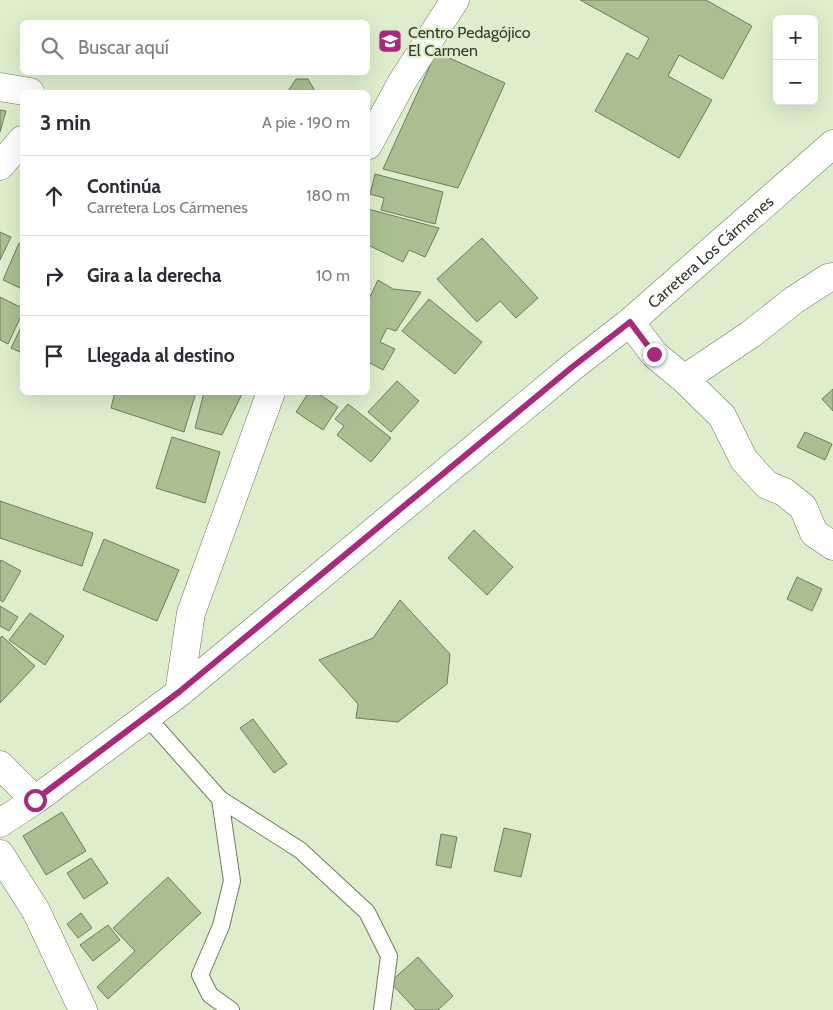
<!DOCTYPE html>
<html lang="es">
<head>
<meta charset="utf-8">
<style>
	:root { --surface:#fff; --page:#f7f7f7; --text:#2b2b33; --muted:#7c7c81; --line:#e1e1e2 }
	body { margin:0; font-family:Cabin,sans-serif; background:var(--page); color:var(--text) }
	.controls { position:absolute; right:15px; top:15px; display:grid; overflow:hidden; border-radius:8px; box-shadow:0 5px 20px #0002 }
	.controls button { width:45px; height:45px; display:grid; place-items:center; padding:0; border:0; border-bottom:1px solid var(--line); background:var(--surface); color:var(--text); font:25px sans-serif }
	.stop { position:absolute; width:15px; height:15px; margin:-11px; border:4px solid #a72a7c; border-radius:50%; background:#fff }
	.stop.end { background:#a72a7c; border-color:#fff; box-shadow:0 1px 5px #0008 }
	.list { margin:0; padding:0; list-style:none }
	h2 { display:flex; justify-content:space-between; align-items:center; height:65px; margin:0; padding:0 20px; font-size:21px }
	h2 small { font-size:16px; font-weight:400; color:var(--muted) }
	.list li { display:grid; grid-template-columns:32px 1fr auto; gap:15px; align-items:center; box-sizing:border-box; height:80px; padding:0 20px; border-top:1px solid var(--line) }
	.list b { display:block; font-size:19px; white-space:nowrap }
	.list p { margin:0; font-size:16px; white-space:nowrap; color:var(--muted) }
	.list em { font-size:16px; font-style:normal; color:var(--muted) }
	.icon { flex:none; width:28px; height:28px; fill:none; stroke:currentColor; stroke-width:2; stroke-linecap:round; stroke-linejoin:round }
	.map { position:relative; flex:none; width:833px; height:1010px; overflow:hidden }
	.search { position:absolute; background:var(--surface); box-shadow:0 5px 20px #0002; left:20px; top:20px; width:350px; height:55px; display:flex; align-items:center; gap:12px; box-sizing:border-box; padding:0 18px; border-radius:8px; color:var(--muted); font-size:19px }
	.panel { position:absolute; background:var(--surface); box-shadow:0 5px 20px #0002; left:20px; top:90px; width:350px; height:305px; border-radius:8px }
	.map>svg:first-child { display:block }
</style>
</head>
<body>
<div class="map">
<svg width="833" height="1010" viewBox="0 0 833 1010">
	<rect width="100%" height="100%" fill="#deeecc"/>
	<!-- building -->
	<path fill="#a9bf91" stroke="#6e7d5e" d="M580 0H706L752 26 723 79 679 55 668 76 712 100 679 158 595 111 627 53 638 59 649 38Z
		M436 52 505 83 458 188 383 169Z
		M296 79H308L315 91 313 92H289L288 91Z
		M0 110 6 111 0 132Z
		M375 174 443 192 435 224 381 210 384 198 370 194Z
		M368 209 439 228 425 257 409 250 403 262 368 245Z
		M0 232 11 237 0 260Z
		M482 238 538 298 516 318 500 301 477 322 437 279Z
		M19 243 22 245V289L3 280Z
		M378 280 393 289 421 292 396 331 387 328 380 342 395 349 383 370 368 362V301Z
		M0 297 22 308V314L8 344 0 340Z
		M429 299 482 342 455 374 402 331Z
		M22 325V353L11 348Z
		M397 381 419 401 391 432 368 412Z
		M833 389V411L822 399Z
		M115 392H196L184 432 111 408Z
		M204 392H243L222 435 195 428Z
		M309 392H316L338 407 323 430 296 412Z
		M348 404 391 438 371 462 337 435 344 426 335 419Z
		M805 432 832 444 825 460 797 447Z
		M172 437 220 452 205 503 156 488Z
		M0 501 93 533 82 566 0 538Z
		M474 530 513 567 487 595 448 558Z
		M104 539 179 570 157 621 83 590Z
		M1 560 21 571 3 602 0 600V562Z
		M797 577 822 589 812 611 787 599Z
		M400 600 450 654 447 684 398 722 356 718 358 704 319 660 373 638Z
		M0 606 18 617 9 631 0 626Z
		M30 613 64 636 45 665 9 640Z
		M2 636 35 666 0 703V638Z
		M253 719 287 764 274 773 240 728Z
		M62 812 86 851 46 875 23 836Z
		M504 828 531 834 521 877 494 871Z
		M441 834 457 837 451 868 436 865Z
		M91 858 108 883 84 899 67 873Z
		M168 877 201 913 108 999 97 987 135 951 113 928Z
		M81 913 92 928 78 938 67 924Z
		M108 925 120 940 93 961 80 945Z
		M418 957 453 996 438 1010H416L390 982Z"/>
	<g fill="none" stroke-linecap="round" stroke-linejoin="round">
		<!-- lane casing -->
		<g stroke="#6d7b5d" stroke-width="18">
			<path id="lane" d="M147 717 220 799 300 850 367 912 389 956 382 1010
				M220 799 232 881 221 926 200 975 210 995 231 1010"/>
		</g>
		<!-- street casing -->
		<g stroke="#6d7b5d" stroke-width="29">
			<path id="street" d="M0 87 30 92
				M368 145 402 82 455 0
				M0 166 22 140
				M630 322 654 354 684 379 722 416 744 460 767 485 784 492 803 507 814 533 833 546
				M684 379 751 334 794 300 828 278 833 277
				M179 693 191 613 271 392
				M0 765 35 800
				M0 854 36 911 83 1010"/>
		</g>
		<!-- secondary casing -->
		<g stroke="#6d7b5d" stroke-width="29">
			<g id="secondary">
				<path id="s1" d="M0 823 35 800 179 693 571 368 630 322 833 144"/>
			</g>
		</g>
		<!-- lane -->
		<use href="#lane" stroke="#fff" stroke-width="16"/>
		<!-- street -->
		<use href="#street" stroke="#fff" stroke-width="28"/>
		<!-- secondary -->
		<use href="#secondary" stroke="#fff" stroke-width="28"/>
	</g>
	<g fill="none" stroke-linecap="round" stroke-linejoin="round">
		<!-- route -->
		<path stroke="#a72a7c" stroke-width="6" d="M35 800 179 692 571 368 630 322 654 354"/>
	</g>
	<!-- icons -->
	<defs>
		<g id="school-square" transform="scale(1.25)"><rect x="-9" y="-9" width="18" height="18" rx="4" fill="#a72a7c" stroke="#deeecc"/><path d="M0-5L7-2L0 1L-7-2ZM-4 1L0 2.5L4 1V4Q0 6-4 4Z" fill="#fff"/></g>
	</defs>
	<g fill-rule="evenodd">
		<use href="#school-square" x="390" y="41"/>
	</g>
	<g text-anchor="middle" stroke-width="4.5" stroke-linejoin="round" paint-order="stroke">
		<!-- poi labels -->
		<g font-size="16" fill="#353b2e" stroke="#deeecc" text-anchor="start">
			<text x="408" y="38">Centro Pedagójico<tspan x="408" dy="18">El Carmen</tspan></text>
		</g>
		<!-- street labels -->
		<g font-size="16" fill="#353b2e" stroke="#deeecc">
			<text dy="6" stroke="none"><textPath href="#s1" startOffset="912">Carretera Los Cármenes</textPath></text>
		</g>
	</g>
</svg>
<div class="controls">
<button>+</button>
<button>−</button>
</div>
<div class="stop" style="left:35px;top:800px"></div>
<div class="stop end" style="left:654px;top:354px"></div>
<div class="search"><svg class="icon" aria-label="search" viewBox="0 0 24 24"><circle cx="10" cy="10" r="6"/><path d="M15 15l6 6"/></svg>Buscar aquí</div>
<section class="panel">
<h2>3 min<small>A pie · 190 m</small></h2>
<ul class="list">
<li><svg class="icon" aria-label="ahead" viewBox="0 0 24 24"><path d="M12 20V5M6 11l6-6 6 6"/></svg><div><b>Continúa</b><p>Carretera Los Cármenes</p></div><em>180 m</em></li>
<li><svg class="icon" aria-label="right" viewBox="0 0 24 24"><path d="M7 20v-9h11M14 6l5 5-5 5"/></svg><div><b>Gira a la derecha</b></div><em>10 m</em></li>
<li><svg class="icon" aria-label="arrive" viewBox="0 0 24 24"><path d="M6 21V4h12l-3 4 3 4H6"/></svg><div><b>Llegada al destino</b></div></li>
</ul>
</section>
</div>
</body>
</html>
